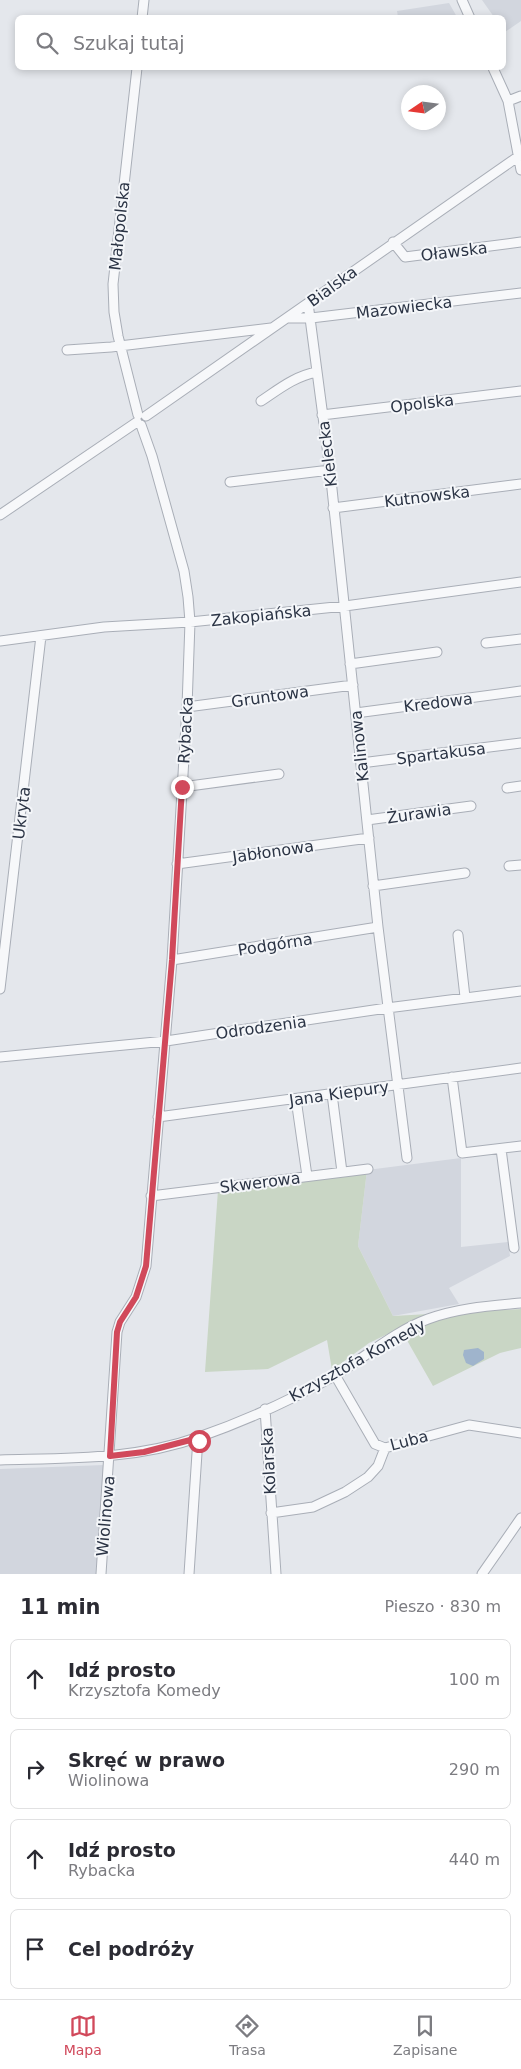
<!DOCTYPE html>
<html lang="pl">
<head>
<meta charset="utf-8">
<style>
	:root { --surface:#fff; --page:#f7f7f7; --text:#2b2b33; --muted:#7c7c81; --line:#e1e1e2; --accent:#d1495b }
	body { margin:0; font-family:"DejaVu Sans",sans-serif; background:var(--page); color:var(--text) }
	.compass { position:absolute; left:401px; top:85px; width:45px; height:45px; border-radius:50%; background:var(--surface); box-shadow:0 2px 8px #0003; rotate:257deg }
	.stop { position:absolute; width:15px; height:15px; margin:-11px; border:4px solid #d1495b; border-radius:50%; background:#fff }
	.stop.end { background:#d1495b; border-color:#fff; box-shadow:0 1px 5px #0008 }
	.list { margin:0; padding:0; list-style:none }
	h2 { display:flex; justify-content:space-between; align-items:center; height:65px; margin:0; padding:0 20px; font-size:21px }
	h2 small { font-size:16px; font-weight:400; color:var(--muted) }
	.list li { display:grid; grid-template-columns:32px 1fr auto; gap:15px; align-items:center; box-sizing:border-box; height:80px; margin:0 10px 10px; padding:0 10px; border:1px solid var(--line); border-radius:8px }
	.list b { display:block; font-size:19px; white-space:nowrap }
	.list p { margin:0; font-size:16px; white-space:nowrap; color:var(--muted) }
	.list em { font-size:16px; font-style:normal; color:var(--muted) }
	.icon { flex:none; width:28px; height:28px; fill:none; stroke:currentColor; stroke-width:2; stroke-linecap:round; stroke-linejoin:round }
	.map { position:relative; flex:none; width:521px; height:1574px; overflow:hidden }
	.search { position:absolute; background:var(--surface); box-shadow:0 2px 8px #0003; left:15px; right:15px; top:15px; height:55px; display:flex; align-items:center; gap:12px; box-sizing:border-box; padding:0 18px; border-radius:8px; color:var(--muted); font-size:19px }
	.sheet { height:425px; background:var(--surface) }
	nav { display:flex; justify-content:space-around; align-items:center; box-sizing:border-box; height:70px; border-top:1px solid var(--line); background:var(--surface); font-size:14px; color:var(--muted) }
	nav a { display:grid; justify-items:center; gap:2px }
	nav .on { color:var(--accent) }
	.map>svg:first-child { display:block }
</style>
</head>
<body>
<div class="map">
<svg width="521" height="1574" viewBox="0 0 521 1574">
	<rect width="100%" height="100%" fill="#e4e7ec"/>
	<!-- built -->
	<path fill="#d2d6de" d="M482 0H521V21L505 32 504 18 494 17Z
		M449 3 457 17H398L397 11Z
		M461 1158V1247L508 1242 510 1256 449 1288 459 1304 393 1316 358 1246 367 1170Z
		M104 1465 96 1574H0V1469Z"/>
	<!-- green -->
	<path fill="#c9d6c5" d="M367 1170 358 1246 393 1316 521 1309V1348L500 1353 433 1386 400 1328 369 1343 332 1370 327 1340 268 1369 205 1372 218 1190Z"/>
	<!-- water -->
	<path fill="#9fb4cc" d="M478 1348 484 1352V1359L473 1366 466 1363 463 1355 464 1350Z"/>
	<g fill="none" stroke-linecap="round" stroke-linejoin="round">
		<!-- minor casing -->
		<g stroke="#a9aeb7" stroke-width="11">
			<path id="minor" d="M462 0 470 18
				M142 18 144 0
				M137 68 113 284 114 312 118 336 138 415
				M493 68 508 101 521 170
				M508 101 521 96
				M393 242 405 257 521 242
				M308 303 330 470 378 927 407 1158
				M288 318H311L521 293
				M67 350 111 347 271 328
				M261 401C279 389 295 376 317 372
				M322 415 521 391
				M146 416 519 156
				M230 482 330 470
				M333 508 521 484
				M0 515 137 422
				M0 641 104 627 190 622 345 606 521 582
				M486 643 521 639
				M350 664 437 652
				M187 707 353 685
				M356 713 521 691
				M361 763 521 743
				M182 787 279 774
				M507 788 521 786
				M367 820 471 806
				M177 864 369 838
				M509 866 521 865
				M373 886 465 873
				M458 935 465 997
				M172 960 378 927
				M0 989 41 636
				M0 1057 166 1041 387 1008 521 991
				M452 1077 462 1153 521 1146
				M332 1094 342 1172
				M296 1099 307 1176
				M158 1117 521 1068
				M501 1149 514 1248
				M151 1196 368 1169
				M335 1375 375 1444 385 1448 469 1425 521 1433
				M265 1409 276 1574
				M0 1460C67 1458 135 1460 199 1437 245 1421 291 1400 334 1376 366 1357 393 1332 428 1319 458 1308 489 1306 521 1303
				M271 1513 313 1507 345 1492 368 1477 378 1466 385 1448
				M101 1574 117 1332 120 1322 136 1297 146 1266 172 960 187 707 190 622 188 597 184 571 152 456 141 425
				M189 1574 198 1438
				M482 1574 521 1518"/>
		</g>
		<!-- minor -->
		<use href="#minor" stroke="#f7f8fa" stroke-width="9"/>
	</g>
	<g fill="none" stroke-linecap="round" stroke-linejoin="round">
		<!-- route -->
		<path stroke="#d1495b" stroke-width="6" d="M182 787 172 960 146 1266 136 1297 120 1322 117 1332 110 1456 144 1452 198 1438 199 1441"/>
	</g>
	<g text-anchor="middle" stroke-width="4" stroke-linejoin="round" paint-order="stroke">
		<!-- street labels -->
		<g font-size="16" fill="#2b3445" stroke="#f4f6f9">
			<text transform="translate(119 226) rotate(-84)" y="6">Małopolska</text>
			<text transform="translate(454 251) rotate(-7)" y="6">Oławska</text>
			<text transform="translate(332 286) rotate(-36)" y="6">Bialska</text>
			<text transform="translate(404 307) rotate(-7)" y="6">Mazowiecka</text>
			<text transform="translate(422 403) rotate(-7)" y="6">Opolska</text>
			<text transform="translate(327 454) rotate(-97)" y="6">Kielecka</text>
			<text transform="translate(427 496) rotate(-7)" y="6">Kutnowska</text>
			<text transform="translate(261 615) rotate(-6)" y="6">Zakopiańska</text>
			<text transform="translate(270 696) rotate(-8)" y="6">Gruntowa</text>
			<text transform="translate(438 702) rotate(-7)" y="6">Kredowa</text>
			<text transform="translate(185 730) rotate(-87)" y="6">Rybacka</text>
			<text transform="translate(359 746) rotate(-96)" y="6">Kalinowa</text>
			<text transform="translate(441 753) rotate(-7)" y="6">Spartakusa</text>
			<text transform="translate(21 813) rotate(-83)" y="6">Ukryta</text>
			<text transform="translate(419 813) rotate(-8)" y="6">Żurawia</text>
			<text transform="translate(273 851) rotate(-8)" y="6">Jabłonowa</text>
			<text transform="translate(275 944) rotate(-9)" y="6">Podgórna</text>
			<text transform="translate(261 1027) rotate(-8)" y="6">Odrodzenia</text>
			<text transform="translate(339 1093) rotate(-8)" y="6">Jana Kiepury</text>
			<text transform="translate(260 1182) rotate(-7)" y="6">Skwerowa</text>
			<text transform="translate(357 1360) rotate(-29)" y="6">Krzysztofa Komedy</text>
			<text transform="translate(409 1440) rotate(-15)" y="6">Luba</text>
			<text transform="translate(268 1461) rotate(-93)" y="6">Kolarska</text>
			<text transform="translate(105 1516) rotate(-85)" y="6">Wiolinowa</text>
		</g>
	</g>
</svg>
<svg class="compass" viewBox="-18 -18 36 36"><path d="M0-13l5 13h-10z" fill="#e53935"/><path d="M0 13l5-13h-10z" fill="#7c7c81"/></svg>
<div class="stop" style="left:199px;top:1441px"></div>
<div class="stop end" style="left:182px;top:787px"></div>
<div class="search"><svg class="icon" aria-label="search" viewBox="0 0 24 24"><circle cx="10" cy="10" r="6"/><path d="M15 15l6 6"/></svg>Szukaj tutaj</div>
</div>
<section class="sheet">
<h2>11 min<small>Pieszo · 830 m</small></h2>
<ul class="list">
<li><svg class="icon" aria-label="ahead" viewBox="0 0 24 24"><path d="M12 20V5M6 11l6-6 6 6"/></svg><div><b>Idź prosto</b><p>Krzysztofa Komedy</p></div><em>100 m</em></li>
<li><svg class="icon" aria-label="right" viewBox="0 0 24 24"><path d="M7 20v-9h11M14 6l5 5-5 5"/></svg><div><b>Skręć w prawo</b><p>Wiolinowa</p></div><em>290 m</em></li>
<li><svg class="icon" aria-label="ahead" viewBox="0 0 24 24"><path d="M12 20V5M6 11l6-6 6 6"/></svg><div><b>Idź prosto</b><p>Rybacka</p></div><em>440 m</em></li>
<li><svg class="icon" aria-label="arrive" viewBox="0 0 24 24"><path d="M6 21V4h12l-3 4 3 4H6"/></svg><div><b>Cel podróży</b></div></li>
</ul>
</section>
<nav>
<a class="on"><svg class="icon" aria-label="map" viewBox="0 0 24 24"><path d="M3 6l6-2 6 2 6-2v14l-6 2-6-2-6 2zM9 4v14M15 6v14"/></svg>Mapa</a>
<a><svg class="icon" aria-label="directions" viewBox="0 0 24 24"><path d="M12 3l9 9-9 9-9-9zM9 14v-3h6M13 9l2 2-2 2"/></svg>Trasa</a>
<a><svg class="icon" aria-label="saved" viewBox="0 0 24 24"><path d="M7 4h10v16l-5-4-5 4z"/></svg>Zapisane</a>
</nav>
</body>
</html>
